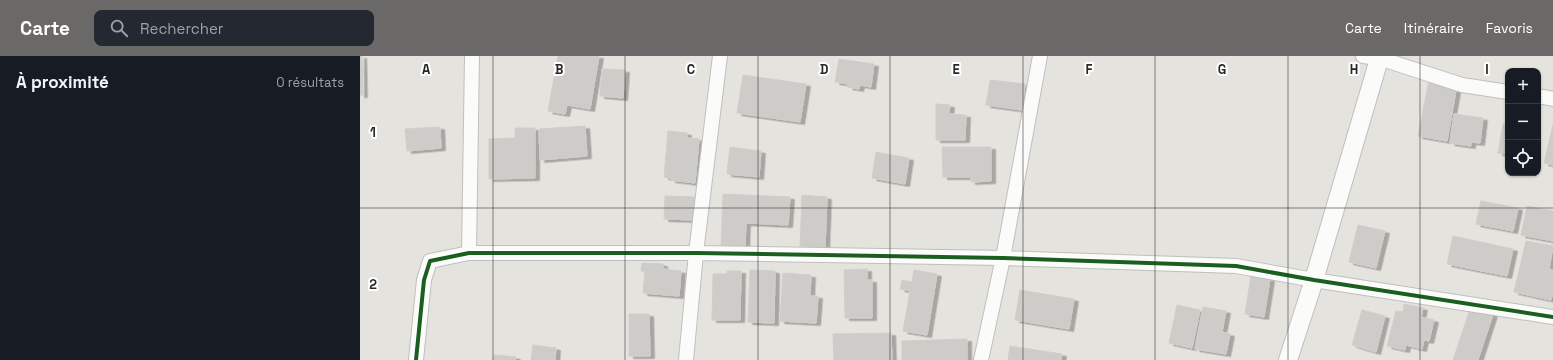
<!DOCTYPE html>
<html lang="fr">
<head>
<meta charset="utf-8">
<style>
	:root { --surface:#171b24; --page:#242831; --text:#f1f3f6; --muted:#9ea1a6; --line:#363941; --accent:#6a6968 }
	body { margin:0; font-family:"Space Grotesk",sans-serif; background:var(--page); color:var(--text) }
	.controls { position:absolute; right:12px; top:12px; display:grid; overflow:hidden; border-radius:8px; box-shadow:0 1px 3px #0004 }
	.controls button { width:36px; height:36px; display:grid; place-items:center; padding:0; border:0; border-bottom:1px solid var(--line); background:var(--surface); color:var(--text); font:20px sans-serif }
	.list { margin:0; padding:0; list-style:none }
	h2 { display:flex; justify-content:space-between; align-items:center; height:52px; margin:0; padding:0 16px; font-size:17px }
	h2 small { font-size:13px; font-weight:400; color:var(--muted) }
	.icon { flex:none; width:22px; height:22px; fill:none; stroke:currentColor; stroke-width:2; stroke-linecap:round; stroke-linejoin:round }
	.map { position:relative; flex:none; width:1193px; height:304px; overflow:hidden }
	header { display:flex; align-items:center; gap:24px; box-sizing:border-box; height:56px; padding:0 20px; background:var(--accent); color:#fff }
	header strong { font-size:19px }
	nav { display:flex; gap:22px; margin-inline-start:auto; font-size:14px }
	.search { width:280px; height:36px; background:var(--page); display:flex; align-items:center; gap:10px; box-sizing:border-box; padding:0 14px; border-radius:8px; color:var(--muted); font-size:15px }
	main { display:flex }
	aside { flex:1; background:var(--surface) }
	.map>svg:first-child { display:block }
</style>
</head>
<body>
<header>
<strong>Carte</strong>
<div class="search"><svg class="icon" aria-label="search" viewBox="0 0 24 24"><circle cx="10" cy="10" r="6"/><path d="M15 15l6 6"/></svg>Rechercher</div>
<nav><a>Carte</a><a>Itinéraire</a><a>Favoris</a></nav>
</header>
<main>
<aside>
<h2>À proximité<small>0 résultats</small></h2>
<ul class="list">
</ul>
</aside>
<div class="map">
<svg width="1193" height="304" viewBox="0 0 1193 304">
	<defs>
		<filter id="shadow"><feDropShadow dx="4.5" dy="2.5" stdDeviation="0" flood-color="#0004"/></filter>
	</defs>
	<rect width="100%" height="100%" fill="#e5e3de"/>
	<!-- building -->
	<path fill="#ceccc9" stroke="#d0ceca" filter="url(#shadow)" d="M0 0H2L3 39H0Z
		M198 0H239L230 53 207 49 205 58 188 55Z
		M479 3 514 8 511 31 500 29 499 33 488 31V28L475 26Z
		M242 13 265 14 263 42 240 40Z
		M383 19 446 28 440 66 377 57Z
		M630 24 665 28 662 54 626 49Z
		M1069 24 1097 29 1087 85 1058 80Z
		M576 48 590 49 589 58 606 59 605 84H576Z
		M1094 58 1123 62 1120 87 1111 86V90L1090 87Z
		M1143 68 1148 69V98L1138 97Z
		M1193 69V109L1184 107Z
		M225 70 227 100 180 104 179 73Z
		M80 71 81 92 47 95 45 73Z
		M155 72H175V122L129 123V83L155 82Z
		M308 75 327 77V82L339 83 335 127 311 124V122L304 121Z
		M370 91 401 95 399 121 367 118Z
		M582 91H631V125L611 126V121H583Z
		M516 96 549 102 545 128 512 122Z
		M363 138 430 141 428 169 386 167 385 190 361 189Z
		M442 139 467 141 465 192 440 190Z
		M305 140 337 141 336 164 304 163Z
		M1121 145 1158 152 1153 175 1116 168Z
		M1167 150 1193 155V185L1161 179Z
		M998 169 1025 175 1016 212 989 206Z
		M1093 180 1153 193 1147 220 1087 208Z
		M1166 185 1193 190 1189 213 1193 214V235L1191 244 1154 236Z
		M282 207 303 208V213L321 215 319 240 283 237 285 215H281Z
		M507 213V224H512V262H485L484 214Z
		M390 214 415 215 414 267 388 266Z
		M554 214 577 218 567 279 543 275 550 235 540 233 542 224 552 226Z
		M367 215H381L380 264H352L353 218H367Z
		M423 217 451 219 450 240H458L456 267 420 265Z
		M891 220 910 223 904 261 885 258Z
		M660 234 714 243 709 273 655 264Z
		M1044 248 1063 252 1061 261 1074 264 1069 285 1064 284 1062 293 1046 289 1045 294 1027 290 1036 255 1043 256Z
		M817 249 840 254 832 292 809 287Z
		M1111 250 1133 258 1118 304H1093Z
		M843 251 866 255 862 276 870 278 866 298 835 293Z
		M1002 254 1025 260 1016 296 992 289Z
		M269 258H289L290 300H269Z
		M531 277 532 304H474L473 278Z
		M607 283V304H542V285Z
		M173 289 196 292 195 304H171Z
		M650 290 702 298 701 304H648Z
		M134 299 156 301 155 304H133Z"/>
	<g fill="none" stroke-linecap="round" stroke-linejoin="round">
		<!-- minor casing -->
		<g stroke="#bfbfbf" stroke-width="16">
			<path id="minor" d="M1003 0 1019 2 1102 29 1148 36
				M1178 40 1193 43
				M109 197 112 0
				M56 304 64 224 70 205 109 197H336L643 202 876 210 954 224 1193 261
				M326 304 336 197 360 0
				M621 304 643 202 680 0"/>
		</g>
		<!-- tertiary casing -->
		<g stroke="#bfbfbf" stroke-width="20">
			<path id="tertiary" d="M928 304 954 224 1020 0"/>
		</g>
		<!-- minor -->
		<use href="#minor" stroke="#fbfbfa" stroke-width="14"/>
		<!-- tertiary -->
		<use href="#tertiary" stroke="#fbfbfa" stroke-width="18"/>
		<!-- cycleway casing -->
		<g stroke="#fff" stroke-width="6">
			<path id="cycleway" d="M56 304 64 224 70 205 109 197H336L643 202 876 210 954 224 1193 261"/>
		</g>
		<!-- cycleway -->
		<use href="#cycleway" stroke="#1b5e20" stroke-width="4"/>
	</g>
	<!-- grid -->
	<path fill="none" stroke="#282828" stroke-width="1" stroke-opacity="0.55" d="M133 0V304M265 0V304M398 0V304M530 0V304M663 0V304M795 0V304M928 0V304M1060 0V304M0 152H1193"/>
	<g font-size="13" text-anchor="middle" font-weight="bold" fill="#282828" stroke="#fff" stroke-width="4" stroke-linejoin="round" paint-order="stroke">
		<text x="66" y="18">A</text>
		<text x="199" y="18">B</text>
		<text x="331" y="18">C</text>
		<text x="464" y="18">D</text>
		<text x="596" y="18">E</text>
		<text x="729" y="18">F</text>
		<text x="862" y="18">G</text>
		<text x="994" y="18">H</text>
		<text x="1127" y="18">I</text>
		<text x="13" y="81">1</text>
		<text x="13" y="233">2</text>
	</g>
</svg>
<div class="controls">
<button>+</button>
<button>−</button>
<button><svg class="icon" aria-label="locate" viewBox="0 0 24 24"><circle cx="12" cy="12" r="6"/><path d="M12 2v4M12 18v4M2 12h4M18 12h4"/></svg></button>
</div>
</div>
</main>
</body>
</html>
